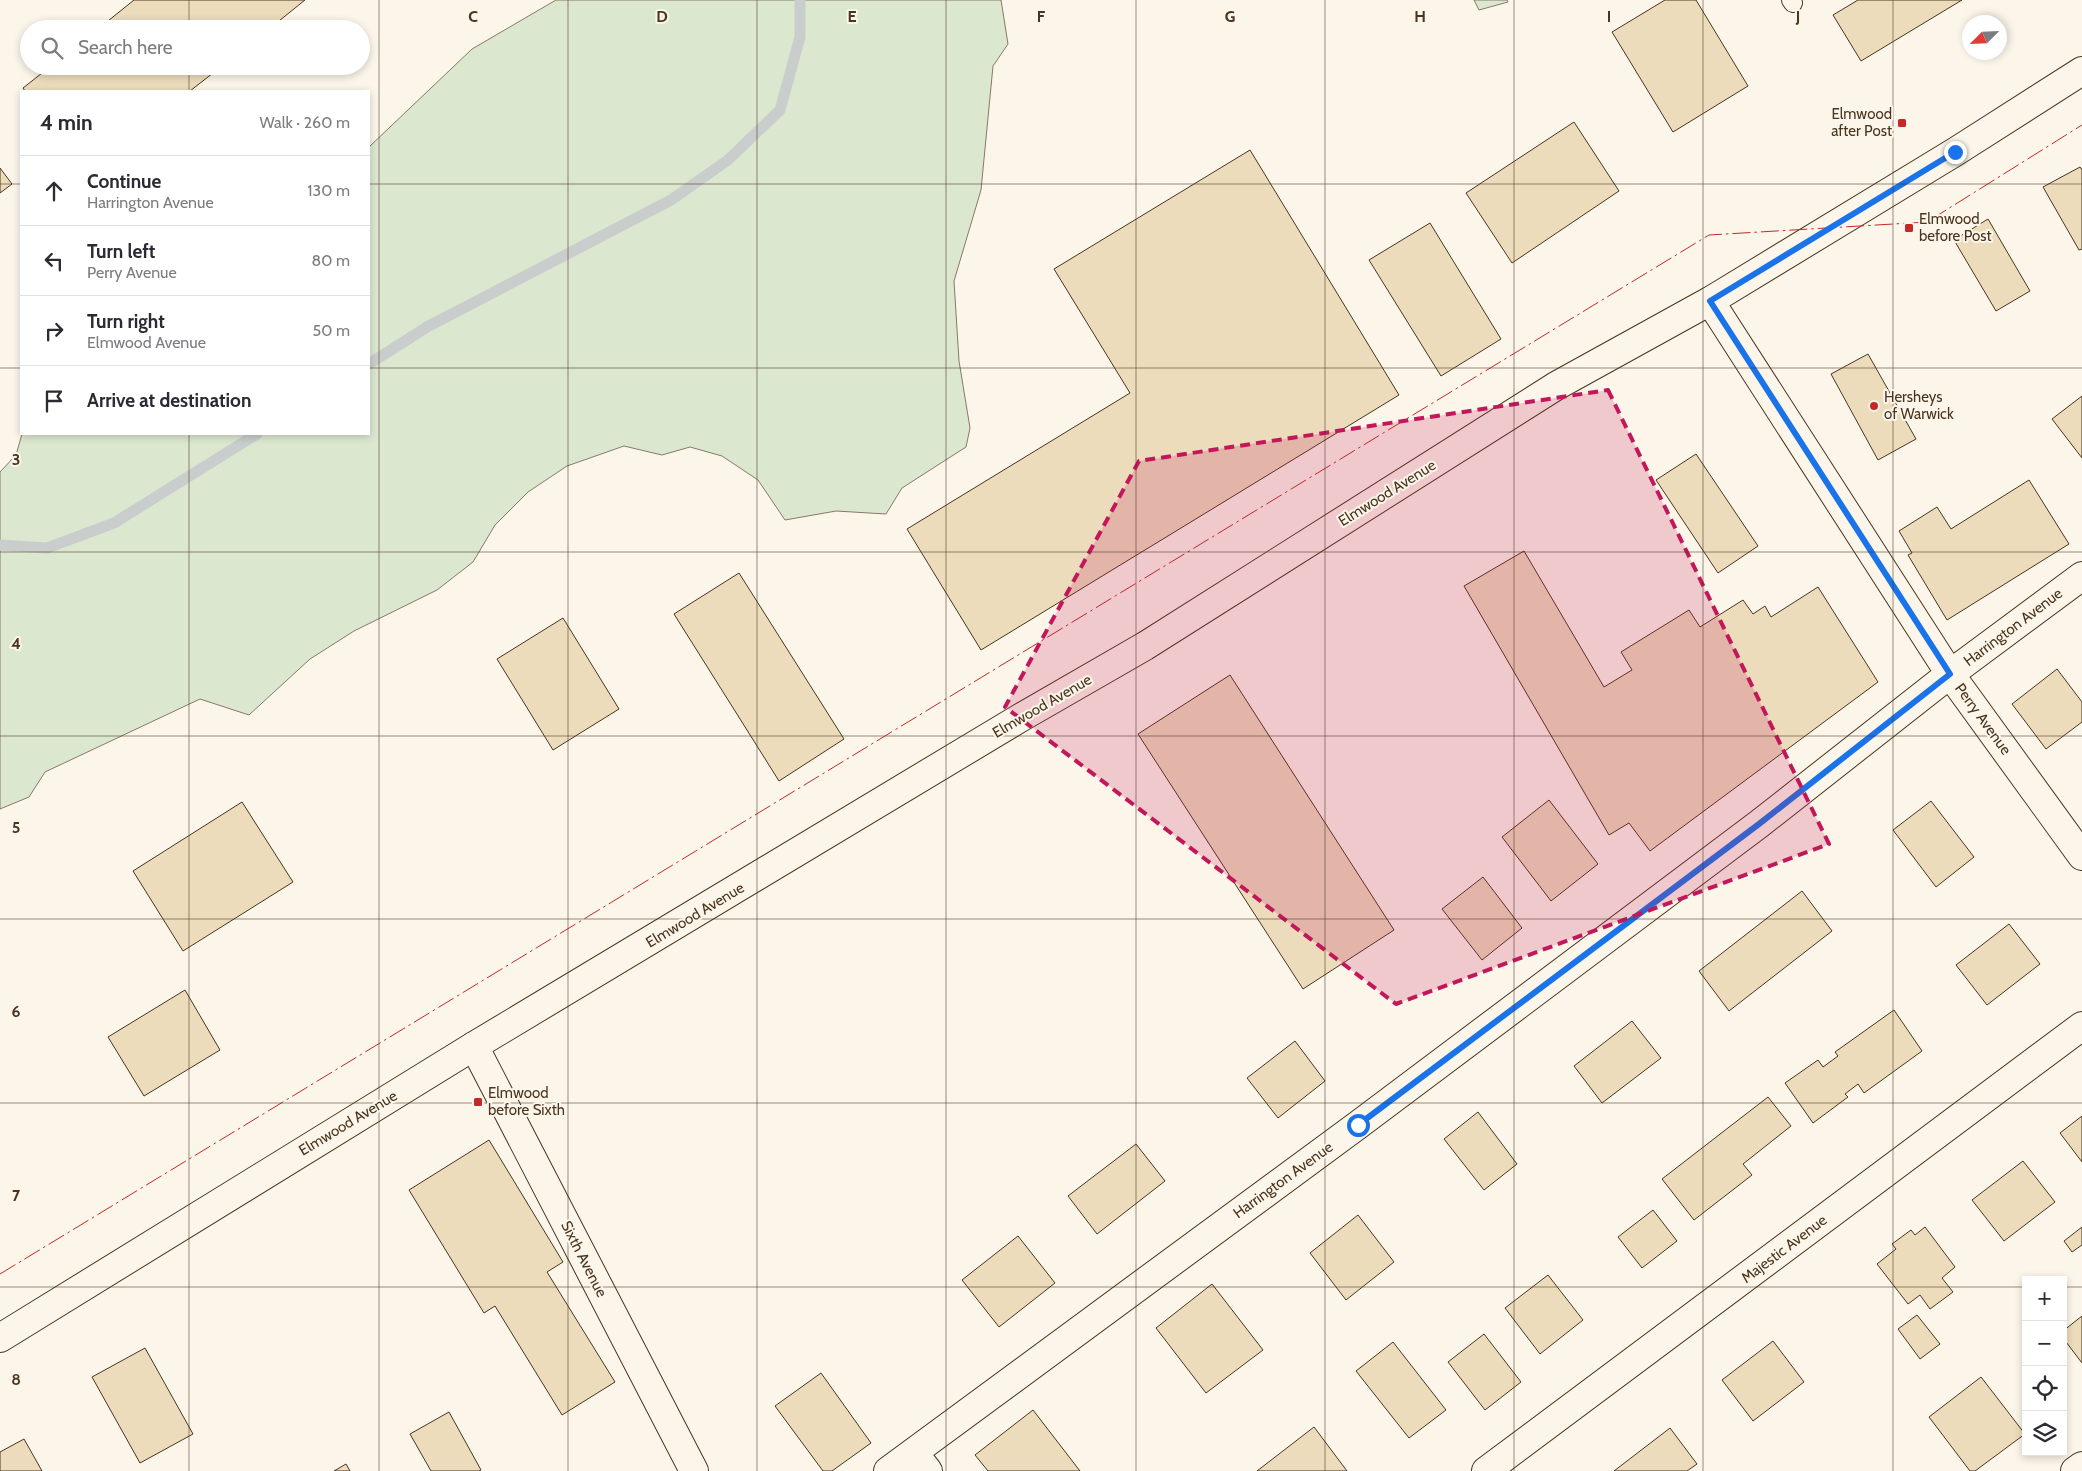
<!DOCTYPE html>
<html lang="en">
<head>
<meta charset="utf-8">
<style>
	:root { --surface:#fff; --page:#f2f2f3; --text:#2b2b33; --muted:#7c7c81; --line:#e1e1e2 }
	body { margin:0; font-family:Cabin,sans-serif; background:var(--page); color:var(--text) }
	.controls { position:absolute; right:15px; bottom:15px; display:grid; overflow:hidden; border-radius:0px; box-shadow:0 2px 8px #0003 }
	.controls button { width:45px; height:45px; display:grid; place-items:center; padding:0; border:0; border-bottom:1px solid var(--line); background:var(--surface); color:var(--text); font:25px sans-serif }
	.compass { position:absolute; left:1962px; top:15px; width:45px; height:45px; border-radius:50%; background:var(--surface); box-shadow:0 2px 8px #0003; rotate:246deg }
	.stop { position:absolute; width:15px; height:15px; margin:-11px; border:4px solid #1a73e8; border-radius:50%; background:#fff }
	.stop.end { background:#1a73e8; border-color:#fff; box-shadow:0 1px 5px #0008 }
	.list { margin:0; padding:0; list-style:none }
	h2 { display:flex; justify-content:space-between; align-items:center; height:65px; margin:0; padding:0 20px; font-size:21px }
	h2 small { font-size:16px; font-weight:400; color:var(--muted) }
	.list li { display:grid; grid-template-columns:32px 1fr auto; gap:15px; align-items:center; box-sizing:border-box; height:70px; padding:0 20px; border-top:1px solid var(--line) }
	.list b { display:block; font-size:19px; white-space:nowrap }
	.list p { margin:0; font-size:16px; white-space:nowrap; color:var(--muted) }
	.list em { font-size:16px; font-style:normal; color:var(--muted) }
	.icon { flex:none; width:28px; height:28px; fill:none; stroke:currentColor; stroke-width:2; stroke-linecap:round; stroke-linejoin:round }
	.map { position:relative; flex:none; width:2082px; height:1471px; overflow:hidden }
	.search { position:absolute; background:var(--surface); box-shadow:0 2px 8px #0003; left:20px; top:20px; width:350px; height:55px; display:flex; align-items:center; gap:12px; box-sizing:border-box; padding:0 18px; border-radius:28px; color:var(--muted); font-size:19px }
	.panel { position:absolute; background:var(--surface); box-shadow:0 2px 8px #0003; left:20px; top:90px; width:350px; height:345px; border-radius:0px }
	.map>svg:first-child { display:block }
</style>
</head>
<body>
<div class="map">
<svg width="2082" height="1471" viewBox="0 0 2082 1471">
	<rect width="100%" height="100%" fill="#fbf6e9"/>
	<!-- green -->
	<path fill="#dce7d0" stroke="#887966" d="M556 0H1001L1008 44 993 66 981 190 954 281 959 361 970 428 966 447 902 488 886 514 836 511 785 520 758 480 722 456 690 447 662 455 624 446 567 466 528 492 495 525 473 562 437 590 354 631 310 659 249 715 200 699 45 772 29 797 0 809V472L16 455 22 434H369V147L472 49Z
		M1474 0H1507L1508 2 1479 10Z"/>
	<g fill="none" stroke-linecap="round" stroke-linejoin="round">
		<!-- stream -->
		<path stroke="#c9cecd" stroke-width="11" d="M369 364 427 327 671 200 728 160 780 110 800 37V0
			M0 545 47 548 114 523 257 434"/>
	</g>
	<!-- building -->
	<path fill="#ecdcbc" stroke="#4a3520" d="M134 0H305L269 29H98Z
		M1665 0H1696L1748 86 1673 132 1612 32Z
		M1858 0H1962L1861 61 1833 15Z
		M51 66H222L190 91H25L23 88Z
		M1574 122 1619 191 1512 263 1466 193Z
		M1250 150 1399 395 981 650 907 529 1130 393 1054 269Z
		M2080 167 2082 170V249L2079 250 2043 187Z
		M0 168 12 184 0 193Z
		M1988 219 2030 291 1996 311 1954 240Z
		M1430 223 1501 339 1441 376 1369 260Z
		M1868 354 1916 439 1878 460 1831 374Z
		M2082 396V458L2052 419Z
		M1696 454 1758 546 1718 573 1656 480Z
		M2029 480 2069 544 1947 620 1908 555 1912 553 1899 531 1937 507 1951 529Z
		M1524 551 1604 687 1632 670 1621 652 1689 610 1700 627 1743 600 1753 614 1765 606 1771 617 1818 587 1878 682 1650 851 1629 823 1609 835 1464 586Z
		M739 573 844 739 779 781 674 614Z
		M563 618 619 709 553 750 497 659Z
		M2057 669 2082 702V722L2046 749 2012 704Z
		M1230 675 1394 930 1303 989 1138 734Z
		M1549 800 1598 864 1551 901 1502 837Z
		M1931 801 1974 857 1936 887 1893 830Z
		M242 802 293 882 183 951 133 871Z
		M1483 877 1522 928 1482 960 1442 909Z
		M1802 891 1832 931 1729 1011 1699 971Z
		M2009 924 2040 964 1987 1005 1956 965Z
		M185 990 220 1050 144 1096 108 1037Z
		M1894 1010 1922 1051 1864 1093 1858 1084 1845 1094 1848 1097 1813 1123 1785 1083 1818 1060 1823 1067 1838 1056 1835 1052Z
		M1632 1021 1661 1058 1602 1103 1574 1066Z
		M1295 1041 1325 1081 1278 1118 1247 1078Z
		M1768 1097 1791 1126 1743 1164 1752 1175 1694 1220 1662 1179Z
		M1478 1112 1517 1164 1484 1190 1444 1139Z
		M2082 1116V1162L2060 1133Z
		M489 1140 563 1262 547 1272 615 1382 562 1415 495 1306 484 1313 409 1190Z
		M1136 1144 1165 1181 1097 1234 1068 1196Z
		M2023 1161 2055 1202 2004 1241 1972 1200Z
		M1653 1210 1677 1241 1642 1268 1618 1237Z
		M1358 1215 1394 1262 1346 1300 1310 1253Z
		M1925 1227 1955 1267 1942 1278 1953 1292 1930 1309 1920 1295 1908 1304 1877 1264 1896 1249 1892 1244 1911 1230 1915 1235Z
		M2082 1227V1245L2072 1252 2064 1241Z
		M1018 1236 1055 1283 999 1327 962 1280Z
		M1548 1275 1583 1320 1540 1354 1505 1308Z
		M1212 1284 1263 1350 1206 1393 1156 1328Z
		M1917 1315 1940 1344 1920 1359 1898 1329Z
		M2082 1316V1363L2063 1338V1331Z
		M1484 1334 1521 1382 1485 1410 1448 1362Z
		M1773 1341 1804 1382 1753 1421 1722 1380Z
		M1393 1342 1446 1410 1409 1438 1356 1371Z
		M145 1348 193 1434 140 1463 92 1377Z
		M821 1373 871 1443 832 1471H823L775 1406Z
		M1981 1377 2025 1434 1975 1471H1970L1929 1417Z
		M1033 1410 1080 1471H988L975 1455Z
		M449 1412 481 1470 479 1471H431L410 1434Z
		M1314 1427 1347 1471H1257Z
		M1670 1428 1697 1464 1687 1471H1614Z
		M24 1439 42 1471H0V1452Z
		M346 1464 350 1471H334Z"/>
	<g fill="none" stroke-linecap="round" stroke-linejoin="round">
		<!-- lane casing -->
		<g stroke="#4a3520" stroke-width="20">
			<path id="lane" d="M1791 0 1793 3"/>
		</g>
		<!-- street casing -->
		<g stroke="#4a3520" stroke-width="30">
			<path id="street" d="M1710 301 1950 674 2082 856
				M474 1046 694 1471
				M914 1453 928 1471
				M888 1471 1358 1125 1759 824 1950 674 2082 576
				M1486 1471 2082 1026
				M2075 1471 2082 1466"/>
		</g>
		<!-- primary casing -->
		<g stroke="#4a3520" stroke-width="30">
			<path id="primary" d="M0 1338 474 1046 1020 718 1145 646 1556 386 1710 301 1955 152 2082 71"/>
		</g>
		<!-- lane -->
		<use href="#lane" stroke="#fbf6e9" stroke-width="18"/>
		<!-- street -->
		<use href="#street" stroke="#fbf6e9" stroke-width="28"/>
		<!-- primary -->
		<use href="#primary" stroke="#fbf6e9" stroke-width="28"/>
		<!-- power -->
		<path stroke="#c62828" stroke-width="1" stroke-dasharray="18 4 2.5 4" stroke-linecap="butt" d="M0 1274 1709 235 1927 222 2082 125"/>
	</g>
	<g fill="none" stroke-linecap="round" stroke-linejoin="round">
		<!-- route -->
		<path stroke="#1a73e8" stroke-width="6" d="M1358 1125 1759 824 1950 674 1710 301 1955 152"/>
	</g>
	<!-- marked area -->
	<path fill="#c2185b" fill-opacity="0.2" stroke="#c2185b" stroke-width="4" stroke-dasharray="10 6" stroke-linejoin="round" d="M1608 390 1829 844 1396 1004 1005 707 1139 461Z"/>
	<!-- grid -->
	<path fill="none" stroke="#4a3520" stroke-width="1" stroke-opacity="0.55" d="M189 0V29M379 0V1471M568 0V1471M757 0V1471M946 0V1471M1136 0V1471M1325 0V1471M1514 0V1471M1703 0V1471M1893 0V1471M189 66V91M0 184H21M369 184H2082M0 368H21M369 368H2082M189 434V1471M0 552H2082M0 736H2082M0 919H2082M0 1103H2082M0 1287H2026M2063 1287H2082"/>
	<!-- markers -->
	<g fill="#c62828" stroke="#fbf6e9" stroke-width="2">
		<rect x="1897" y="118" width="10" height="10" rx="2.5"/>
		<rect x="1904" y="223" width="10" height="10" rx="2.5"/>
		<circle cx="1874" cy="406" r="5"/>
		<rect x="473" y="1097" width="10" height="10" rx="2.5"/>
	</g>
	<g text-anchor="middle" stroke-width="4" stroke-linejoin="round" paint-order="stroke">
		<!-- poi labels -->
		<g font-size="15" fill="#4a3520" stroke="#fbf6e9" text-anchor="start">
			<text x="1892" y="119" text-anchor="end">Elmwood<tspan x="1892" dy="17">after Post</tspan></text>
			<text x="1919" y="224">Elmwood<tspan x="1919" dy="17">before Post</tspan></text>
			<text x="1884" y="402">Hersheys<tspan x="1884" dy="17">of Warwick</tspan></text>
			<text x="488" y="1098">Elmwood<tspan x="488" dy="17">before Sixth</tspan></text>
		</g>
		<!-- street labels -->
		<g font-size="15" fill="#4a3520" stroke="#fbf6e9">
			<text transform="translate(1387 493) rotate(-32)" y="5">Elmwood Avenue</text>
			<text transform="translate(2013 627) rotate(-37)" y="5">Harrington Avenue</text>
			<text transform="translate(1042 706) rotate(-30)" y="5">Elmwood Avenue</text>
			<text transform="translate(1983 719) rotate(54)" y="5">Perry Avenue</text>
			<text transform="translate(695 915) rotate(-31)" y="5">Elmwood Avenue</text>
			<text transform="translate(348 1123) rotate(-31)" y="5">Elmwood Avenue</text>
			<text transform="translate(1283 1180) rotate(-36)" y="5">Harrington Avenue</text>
			<text transform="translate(1784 1249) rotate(-37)" y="5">Majestic Avenue</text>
			<text transform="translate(584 1259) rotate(63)" y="5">Sixth Avenue</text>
		</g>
	</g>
	<g font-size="16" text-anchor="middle" font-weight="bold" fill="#4a3520" stroke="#fbf6e9" stroke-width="4" stroke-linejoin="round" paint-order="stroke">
		<text x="473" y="22">C</text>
		<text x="662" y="22">D</text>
		<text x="852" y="22">E</text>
		<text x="1041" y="22">F</text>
		<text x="1230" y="22">G</text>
		<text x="1420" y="22">H</text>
		<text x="1609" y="22">I</text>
		<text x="1798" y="22">J</text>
		<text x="16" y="465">3</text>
		<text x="16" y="649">4</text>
		<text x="16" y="833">5</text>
		<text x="16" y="1017">6</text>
		<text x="16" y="1201">7</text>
		<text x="16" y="1385">8</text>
	</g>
</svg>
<div class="controls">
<button>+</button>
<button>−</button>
<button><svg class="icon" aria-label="locate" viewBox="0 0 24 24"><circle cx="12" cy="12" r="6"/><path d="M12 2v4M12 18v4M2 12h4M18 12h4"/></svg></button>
<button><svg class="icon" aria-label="layers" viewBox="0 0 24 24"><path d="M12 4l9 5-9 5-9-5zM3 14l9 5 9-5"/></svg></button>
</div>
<svg class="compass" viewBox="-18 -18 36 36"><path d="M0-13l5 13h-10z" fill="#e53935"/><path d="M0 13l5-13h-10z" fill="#7c7c81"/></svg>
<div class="stop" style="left:1358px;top:1125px"></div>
<div class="stop end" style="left:1955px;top:152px"></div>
<div class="search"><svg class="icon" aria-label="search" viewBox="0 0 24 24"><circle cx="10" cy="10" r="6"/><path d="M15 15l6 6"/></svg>Search here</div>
<section class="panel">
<h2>4 min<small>Walk · 260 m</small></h2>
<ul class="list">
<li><svg class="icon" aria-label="ahead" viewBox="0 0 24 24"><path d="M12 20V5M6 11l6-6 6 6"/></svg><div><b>Continue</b><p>Harrington Avenue</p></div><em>130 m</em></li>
<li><svg class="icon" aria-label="left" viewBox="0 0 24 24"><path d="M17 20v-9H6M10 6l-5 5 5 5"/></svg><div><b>Turn left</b><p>Perry Avenue</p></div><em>80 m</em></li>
<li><svg class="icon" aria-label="right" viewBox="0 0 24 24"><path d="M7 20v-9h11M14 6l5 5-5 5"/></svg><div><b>Turn right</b><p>Elmwood Avenue</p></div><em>50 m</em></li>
<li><svg class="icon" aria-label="arrive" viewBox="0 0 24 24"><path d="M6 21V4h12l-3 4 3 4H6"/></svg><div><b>Arrive at destination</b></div></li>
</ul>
</section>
</div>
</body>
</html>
